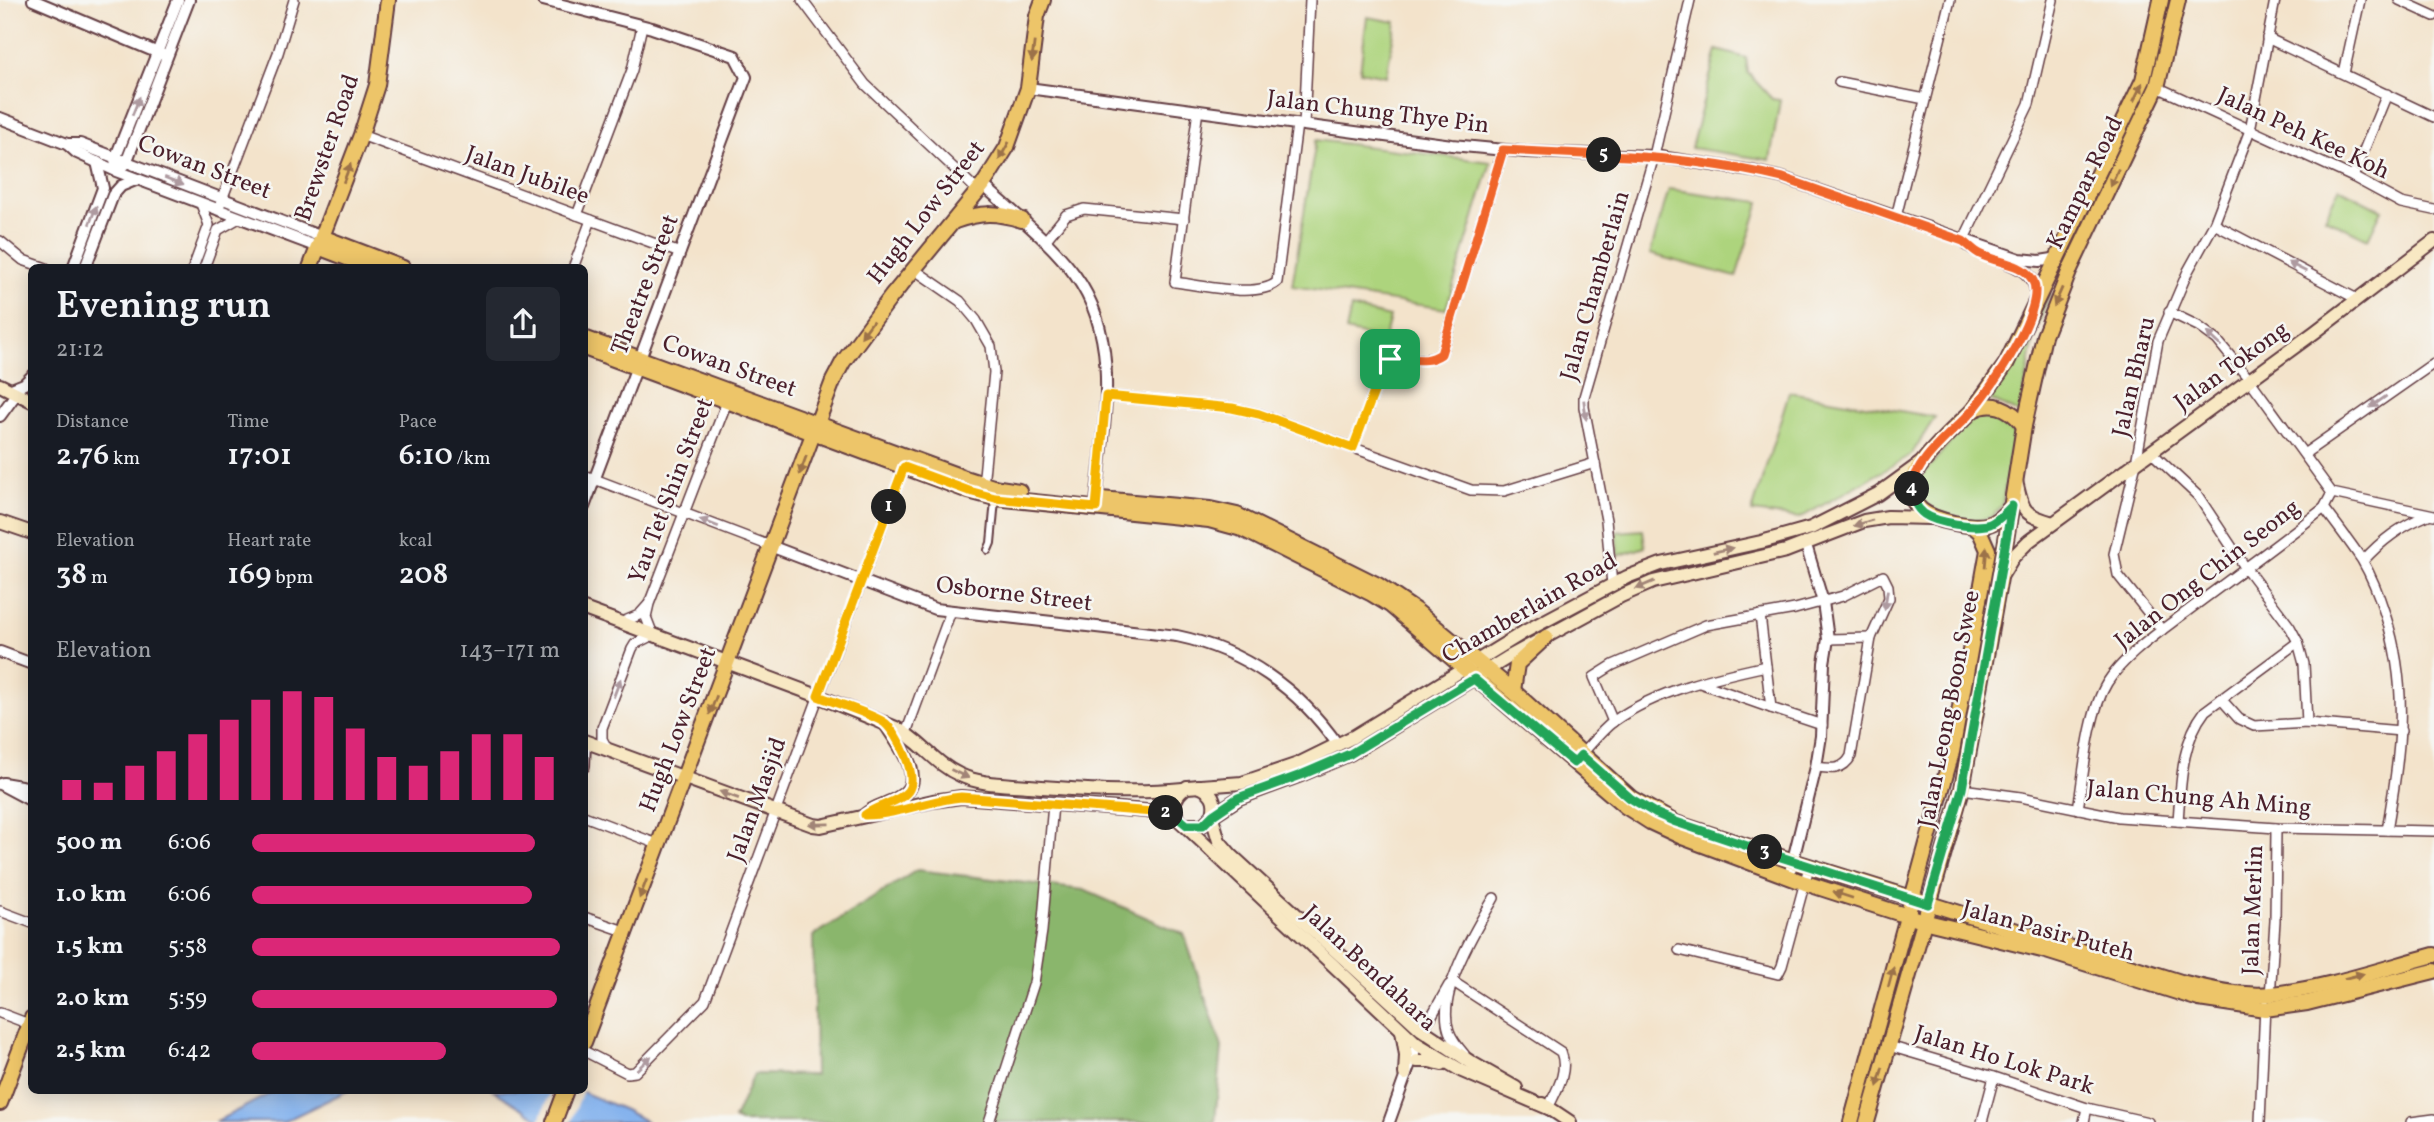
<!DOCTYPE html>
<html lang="en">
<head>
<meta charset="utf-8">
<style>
  body { margin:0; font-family:Vollkorn,serif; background:#242831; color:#f1f3f6; height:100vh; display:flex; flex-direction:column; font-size:26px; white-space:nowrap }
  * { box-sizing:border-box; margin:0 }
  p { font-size:23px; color:#9ea1a6 }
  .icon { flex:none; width:38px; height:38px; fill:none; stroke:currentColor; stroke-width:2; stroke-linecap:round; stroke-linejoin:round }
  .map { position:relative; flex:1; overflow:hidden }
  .drawer { position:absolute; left:28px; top:264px; width:560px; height:830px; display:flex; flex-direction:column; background:#171b24; border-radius:10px; box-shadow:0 4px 18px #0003 }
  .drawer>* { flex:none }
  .pin { position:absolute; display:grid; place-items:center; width:60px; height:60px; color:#fff; margin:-30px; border-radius:14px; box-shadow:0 4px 10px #0006 }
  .km { position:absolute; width:35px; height:35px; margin:-18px; border-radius:50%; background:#222; color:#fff; font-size:19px; line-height:35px; text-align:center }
  .round { display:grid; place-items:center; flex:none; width:74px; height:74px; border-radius:10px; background:#242831 }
  .summary { display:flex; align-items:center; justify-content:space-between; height:119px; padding:0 28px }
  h1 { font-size:38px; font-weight:600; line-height:52px }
  .stats { display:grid; grid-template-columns:repeat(3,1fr); gap:10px; height:119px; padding:7px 28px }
  .stats div { display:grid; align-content:center }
  .stats b { font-size:30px; font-weight:600 }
  .stats small { font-size:19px; font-weight:400 }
  .stats p { font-size:19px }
  .chart { height:196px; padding:14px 28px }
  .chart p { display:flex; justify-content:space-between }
  .chart svg { width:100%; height:126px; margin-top:7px; stroke:#db2777; stroke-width:6 }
  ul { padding:0 28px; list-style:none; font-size:23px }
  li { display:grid; grid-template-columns:112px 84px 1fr; align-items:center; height:52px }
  li i { height:18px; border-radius:9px; background:#db2777 }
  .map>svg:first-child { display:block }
</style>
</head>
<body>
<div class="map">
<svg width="2434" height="1122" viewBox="0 0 2434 1122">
  <rect width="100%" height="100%" fill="#f6f6f2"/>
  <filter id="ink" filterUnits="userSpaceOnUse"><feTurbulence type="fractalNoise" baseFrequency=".0143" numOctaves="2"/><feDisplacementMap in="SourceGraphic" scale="14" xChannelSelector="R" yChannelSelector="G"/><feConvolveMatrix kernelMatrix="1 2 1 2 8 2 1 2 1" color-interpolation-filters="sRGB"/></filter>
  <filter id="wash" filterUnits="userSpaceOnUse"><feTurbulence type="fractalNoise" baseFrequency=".00686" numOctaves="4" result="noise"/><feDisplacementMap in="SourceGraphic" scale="28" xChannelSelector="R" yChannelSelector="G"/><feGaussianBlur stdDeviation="1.57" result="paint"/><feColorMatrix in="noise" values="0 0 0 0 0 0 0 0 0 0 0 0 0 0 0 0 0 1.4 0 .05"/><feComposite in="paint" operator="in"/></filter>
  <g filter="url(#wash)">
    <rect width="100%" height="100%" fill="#f3e3cb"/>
    <g fill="#add47d" stroke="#7c7a54" stroke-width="2">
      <path d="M1367 17 1396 22 1386 76 1360 71Z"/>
      <path d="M1717 50 1746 58 1748 73 1772 99 1780 100 1770 160 1691 148Z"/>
      <path d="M1316 140 1491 162 1446 309 1292 286Z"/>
      <path d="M2339 188 2382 210 2368 239 2325 218Z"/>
      <path d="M1669 189 1760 202 1736 277 1650 254Z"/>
      <path d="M2049 292 2050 293 2034 338 2020 414 1989 399 2026 339Z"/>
      <path d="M1351 308 1390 317 1384 340 1346 331Z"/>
      <path d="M1789 392 1935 417 1911 455 1800 518 1752 512Z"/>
      <path d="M1990 412C2003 416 2010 419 2014 433L2002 505 1993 516 1978 521 1933 513 1925 506 1921 496 1919 484 1923 474 1961 430 1980 413Z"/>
      <path d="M1643 530 1645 547 1618 556 1616 532Z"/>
    </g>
    <path fill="#8ab66c" stroke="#6a6a4c" stroke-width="2" d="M917 870 1084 890 1184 934 1222 1047 1215 1122H740L734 1119 754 1074 815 1075 813 936Z"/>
    <g fill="#82b1ed" stroke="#66688c" stroke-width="2">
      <path d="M277 1090H349L283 1122H215Z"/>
      <path d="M493 1090H578L625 1110 647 1122H543Z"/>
    </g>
    <path fill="#f3e3cb" d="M551 1090H583L571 1122H539Z"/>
  </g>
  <g filter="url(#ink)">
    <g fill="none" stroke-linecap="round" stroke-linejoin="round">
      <defs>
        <path id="pedestrian" d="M988 550 991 543 995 500"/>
        <g id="minor">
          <path d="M802 0 865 84 978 191"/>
          <path d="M2399 0 2434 16"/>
          <path d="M2267 38 2434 117"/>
          <path d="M2344 73 2360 0"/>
          <path d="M1839 82 1925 99"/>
          <path d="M2157 87 2353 177 2401 203 2434 210"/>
          <path d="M1198 110 1175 282C1199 285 1258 299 1277 282L1297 124"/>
          <path d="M1304 125 1310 0"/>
          <path d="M361 135 680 253"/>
          <path d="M2353 177 2387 94"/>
          <path d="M218 210 278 53 294 0"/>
          <path d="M577 215 632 70 642 26"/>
          <path d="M1896 217 1950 0"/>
          <path d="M2214 224 2357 299"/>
          <path d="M0 241 23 260 46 268"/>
          <path d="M1045 241 1066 215 1084 209 1184 219"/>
          <path d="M1963 241 2029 104 2053 0"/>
          <path d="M193 268 209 225 201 204"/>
          <path d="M204 268 218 230 239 218"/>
          <path d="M573 268 591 220"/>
          <path d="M915 270 960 301 976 320 991 346 994 372 983 486"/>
          <path d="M2169 312 2198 326 2217 340 2249 379 2332 493"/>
          <path d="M1106 396 1232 408 1259 414 1471 490 1504 491 1595 463"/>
          <path d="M1353 448 1384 365C1400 349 1422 367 1441 354L1503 150"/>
          <path d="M2151 452 2198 496 2245 567 2290 627 2298 642 2304 664 2307 723"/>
          <path d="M2304 454 2434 363"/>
          <path d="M584 475 773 547"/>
          <path d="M2332 493 2434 515"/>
          <path d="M2324 508C2337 525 2350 542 2362 560 2372 577 2379 595 2385 614 2410 690 2400 753 2387 830"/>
          <path d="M2363 561C2382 540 2401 526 2428 515"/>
          <path d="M1612 585 1606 520 1584 407V397L1654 156 1690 0"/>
          <path d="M1760 615 1766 666"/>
          <path d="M620 623 639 615 648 605"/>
          <path d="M2162 630 2118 575 2114 554 2136 463 2158 341 2188 271 2214 224 2250 130 2275 0"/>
          <path d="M1828 639 1871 638"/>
          <path d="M1700 683 1771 708"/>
          <path d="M2221 699 2239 719 2254 726 2307 723 2401 731"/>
          <path d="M1613 722 1594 677 1613 665 1706 625 1795 609 1843 596 1883 576 1888 586 1889 598 1871 638 1851 756C1843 771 1831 769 1816 767"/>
          <path d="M906 733 951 611"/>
          <path d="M608 750 602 739V728L632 649 635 644 653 635 646 617 649 604 728 399"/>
          <path d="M1580 756C1591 744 1601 731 1614 721 1658 690 1715 677 1766 666L1771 708 1822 725"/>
          <path d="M1962 789 2021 797 2119 817 2276 828 2434 831"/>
          <path d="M2078 809C2084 773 2088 714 2107 683 2124 656 2157 634 2182 615 2230 579 2278 545 2324 508L2332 493"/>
          <path d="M584 816 660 845"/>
          <path d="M2178 821C2181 783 2181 742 2205 711L2298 642"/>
          <path d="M0 911 32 923"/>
          <path d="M584 917 627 932"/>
          <path d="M1679 950 1778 974 1782 966 1809 867"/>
          <path d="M1452 981 1561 1052C1569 1072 1556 1091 1548 1108"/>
          <path d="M2270 997 2275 921 2276 828"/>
          <path d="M0 1013 29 1024"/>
          <path d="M1421 1029 1431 1017 1449 985"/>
          <path d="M1889 1046 1994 1077 2087 1108 2148 1122"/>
          <path d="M584 1051 627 1073 635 1072 705 1001 904 467"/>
          <path d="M1464 1054C1458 1047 1452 1040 1449 1031 1436 994 1475 930 1494 898"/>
          <path d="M989 1122 1034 983 1042 931 1053 804"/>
          <path d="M1982 1122 1994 1077"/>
          <path d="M2084 1122 2087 1108"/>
          <path d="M2260 1122 2265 1005"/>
          <path d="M2411 1122 2434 1119"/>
        </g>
        <g id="tertiary">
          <path d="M33 0 163 55"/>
          <path d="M543 0 652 28 735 56 746 77 584 507"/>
          <path d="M1028 88 1452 145 1526 152 1654 156 1752 171 1783 178 2020 259 2040 261 2059 258"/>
          <path d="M0 118 67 144H80L322 237"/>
          <path d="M67 144 77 153 116 171 318 247"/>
          <path d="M116 165 115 159 178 0"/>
          <path d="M121 167 126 163 189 0"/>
          <path d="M983 185C1015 214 1050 241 1075 275 1124 342 1102 429 1096 505"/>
          <path d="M1968 245C1991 263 2040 261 2036 300"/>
          <path d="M73 268 103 188 97 162"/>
          <path d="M85 268 113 195 121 186 138 179"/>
          <path d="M9 390 24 384 32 376"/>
          <path d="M0 416 16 394"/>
          <path d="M773 547 935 609 1177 636C1244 650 1299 689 1338 745"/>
          <path d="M0 652 32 664"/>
          <path d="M584 766 585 742"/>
          <path d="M3 783 32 788"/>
          <path d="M0 784 32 801"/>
          <path d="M1791 868 1816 767 1821 736 1824 663 1828 639 1823 602 1806 545"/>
          <path d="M1389 1122 1417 1044"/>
        </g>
        <g id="secondary">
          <path d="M0 385 32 401"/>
          <path d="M2016 481C2023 511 2022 514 2053 523"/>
          <path d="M0 522 32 533"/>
          <path d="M2002 575 2013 557 2029 541 2315 332 2434 241"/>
          <path d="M584 609 818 696 896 728C920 740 935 764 960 775 981 785 1006 784 1028 786 1080 790 1131 794 1183 789"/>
          <path d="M584 741 813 825 821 826 933 801 961 797 1147 811 1176 816"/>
          <path d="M865 815C876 805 888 805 900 797 929 780 897 742 885 723"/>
          <path d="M1213 815 1239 798 1301 775 1350 754 1507 658 1621 596 1653 582 1786 551 1864 521 1888 517 1931 518"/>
          <path d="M1212 817 1219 841 1231 855 1421 1029 1472 1063 1516 1088"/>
          <path d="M1187 825H1203L1213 815C1217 800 1212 791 1198 786"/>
          <path d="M1402 1031 1406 1055 1405 1074"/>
          <path d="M1417 1061H1429L1442 1064"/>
          <path d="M1543 1104 1570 1122"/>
          <path d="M1548 1108 1462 1071 1417 1044 1179 820C1171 807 1174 795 1187 787L1242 783 1298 764 1353 737 1524 632 1627 577 1661 564 1761 542 1811 528 1878 494 1922 462"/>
        </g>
        <g id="primary">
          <path d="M322 237 403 268"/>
          <path d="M318 247 373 268"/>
          <path d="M584 338 965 478 993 487 1019 491"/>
          <path d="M584 348 969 491 995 498 1209 520 1242 529 1372 594 1390 605 1625 806 1650 822 1682 837 1805 883 1923 921 2046 951 2199 999 2265 1009 2307 1003 2434 971"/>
          <path d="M1973 410 2006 364 2143 80 2161 0"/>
          <path d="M1101 499 1210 509 1237 515 1378 585 1416 611 1513 691 1631 798 1676 823 1793 861 2181 982C2209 989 2242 997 2271 994 2324 989 2382 969 2434 955"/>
          <path d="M2012 506C2004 514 1998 522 1986 525 1975 527 1965 525 1954 523 1930 518 1905 509 1913 479 1918 461 1959 424 1973 410 1993 400 2011 408 2024 426"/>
          <path d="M1513 691 1517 664 1546 637"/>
          <path d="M1851 1122 1952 752 1988 550 1980 532 1973 526"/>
          <path d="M1867 1122 1962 789 2000 578 2024 426 2044 336 2071 267 2157 87 2178 0"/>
        </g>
        <g id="trunk">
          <path d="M955 221C982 212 995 212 1022 220"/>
          <path d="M310 268 361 135 377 85 388 0"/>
          <path d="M584 1042 833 381 843 362 891 297 983 185 1007 147 1028 88 1037 16 1043 0"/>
          <path d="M0 1103 32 1018"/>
          <path d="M554 1122 566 1090"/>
        </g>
      </defs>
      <use href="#pedestrian" stroke="#633c43" stroke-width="10"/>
      <use href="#minor" stroke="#633c43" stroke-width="12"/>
      <use href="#tertiary" stroke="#633c43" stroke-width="14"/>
      <use href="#secondary" stroke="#633c43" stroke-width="16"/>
      <use href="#primary" stroke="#633c43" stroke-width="18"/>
      <use href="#trunk" stroke="#633c43" stroke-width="18"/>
      <use href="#pedestrian" stroke="#fff" stroke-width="6"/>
      <use href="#minor" stroke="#fff" stroke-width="9"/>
      <use href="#tertiary" stroke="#fff" stroke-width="10"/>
      <use href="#secondary" stroke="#f8e8c3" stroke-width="12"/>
      <use href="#primary" stroke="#edc569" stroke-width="14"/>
      <use href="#trunk" stroke="#edc569" stroke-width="14"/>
    </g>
    <defs><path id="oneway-solid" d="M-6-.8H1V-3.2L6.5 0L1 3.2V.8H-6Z" transform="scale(1.75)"/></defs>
    <g fill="#9c724a">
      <use href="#oneway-solid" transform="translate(1033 52) rotate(97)"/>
      <use href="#oneway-solid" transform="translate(2138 92) rotate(-64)"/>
      <use href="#oneway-solid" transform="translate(1004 151) rotate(119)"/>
      <use href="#oneway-solid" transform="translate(347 173) rotate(-69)"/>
      <use href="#oneway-solid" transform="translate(2114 178) rotate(115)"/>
      <use href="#oneway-solid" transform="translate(2058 297) rotate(114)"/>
      <use href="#oneway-solid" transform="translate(867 329) rotate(126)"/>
      <use href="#oneway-solid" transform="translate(803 465) rotate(110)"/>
      <use href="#oneway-solid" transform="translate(1986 557) rotate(-85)"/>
      <use href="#oneway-solid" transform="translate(713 705) rotate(111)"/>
      <use href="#oneway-solid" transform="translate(643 889) rotate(111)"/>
      <use href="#oneway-solid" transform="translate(1843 895) rotate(-162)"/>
      <use href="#oneway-solid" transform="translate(2354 976) rotate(-14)"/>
      <use href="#oneway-solid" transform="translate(1891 977) rotate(-75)"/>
      <use href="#oneway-solid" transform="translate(1880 1077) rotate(106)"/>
    </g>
    <g fill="#ae9aa0">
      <use href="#oneway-solid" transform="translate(136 106) rotate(-68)"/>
      <use href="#oneway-solid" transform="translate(174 181) rotate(21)"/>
      <use href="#oneway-solid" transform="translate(93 215) rotate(-69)"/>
      <use href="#oneway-solid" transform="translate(2297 267) rotate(-153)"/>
      <use href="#oneway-solid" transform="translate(2214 339) rotate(-137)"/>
      <use href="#oneway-solid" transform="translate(2378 402) rotate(145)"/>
      <use href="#oneway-solid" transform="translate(1585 410) rotate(83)"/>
      <use href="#oneway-solid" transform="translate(709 523) rotate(-159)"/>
      <use href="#oneway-solid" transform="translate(1886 600) rotate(98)"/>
      <use href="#oneway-solid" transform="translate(617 688) rotate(-69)"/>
      <use href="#oneway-solid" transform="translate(644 1063) rotate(-43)"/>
    </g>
    <g fill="#a18477">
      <use href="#oneway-solid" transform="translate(1863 523) rotate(163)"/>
      <use href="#oneway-solid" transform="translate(1723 550) rotate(-13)"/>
      <use href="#oneway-solid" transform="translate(1645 585) rotate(157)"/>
      <use href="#oneway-solid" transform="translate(960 774) rotate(25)"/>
      <use href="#oneway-solid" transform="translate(729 795) rotate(-160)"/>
      <use href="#oneway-solid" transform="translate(819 824) rotate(179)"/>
    </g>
  </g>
  <g fill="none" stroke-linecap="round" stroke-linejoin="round" filter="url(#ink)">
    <defs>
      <path id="split-1" d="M889 507 904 467 969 491 995 498 1096 508 1106 396 1232 408 1259 414 1353 448 1384 365 1390 359"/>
      <path id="split-2" d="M889 507 818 696C833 702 873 714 885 723 897 733 919 776 908 791 899 803 877 805 865 815 897 815 929 800 961 797L1166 813"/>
      <path id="split-3" d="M1166 813 1176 816 1187 825H1203L1213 815 1238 798 1301 775 1350 754 1474 679 1574 763 1581 755 1630 798 1655 813 1676 822 1765 852"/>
      <path id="split-4" d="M1765 852 1928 904 1962 789 2012 506C2005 513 1999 520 1990 524 1975 529 1937 523 1924 514 1916 508 1912 498 1912 489"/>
      <path id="split-5" d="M1604 155C1664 157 1724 164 1783 178L1963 241C1969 245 1974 251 1980 254 1997 263 2021 262 2032 279 2049 305 1991 389 1973 410 1954 432 1914 460 1912 489"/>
      <path id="split-6" d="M1390 359C1408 355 1424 366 1441 354L1503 150 1604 155"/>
    </defs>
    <use href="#split-1" stroke="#fff" stroke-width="14"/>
    <use href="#split-2" stroke="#fff" stroke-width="14"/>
    <use href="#split-3" stroke="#fff" stroke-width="14"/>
    <use href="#split-4" stroke="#fff" stroke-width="14"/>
    <use href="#split-5" stroke="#fff" stroke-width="14"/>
    <use href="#split-6" stroke="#fff" stroke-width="14"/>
    <use href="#split-1" stroke="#f5b400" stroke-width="9"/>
    <use href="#split-2" stroke="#f5b400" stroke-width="9"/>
    <use href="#split-3" stroke="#22a559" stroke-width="9"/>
    <use href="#split-4" stroke="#22a559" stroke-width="9"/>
    <use href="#split-5" stroke="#f0652b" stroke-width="9"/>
    <use href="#split-6" stroke="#f0652b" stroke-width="9"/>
  </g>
  <g text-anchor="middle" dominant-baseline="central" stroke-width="5" stroke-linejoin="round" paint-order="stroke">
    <g font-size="24" fill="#4a1f2b" stroke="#f6f6f2">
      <text transform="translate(1378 113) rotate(7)">Jalan Chung Thye Pin</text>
      <text transform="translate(2303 134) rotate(25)">Jalan Peh Kee Koh</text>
      <text transform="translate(328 148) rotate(-71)">Brewster Road</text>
      <text transform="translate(204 168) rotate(21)">Cowan Street</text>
      <text transform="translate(527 176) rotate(20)">Jalan Jubilee</text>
      <text transform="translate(2086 183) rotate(-64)">Kampar Road</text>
      <text transform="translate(927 213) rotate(-52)">Hugh Low Street</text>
      <text transform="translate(646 285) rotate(-69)">Theatre Street</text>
      <text transform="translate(1596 286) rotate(-74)">Jalan Chamberlain</text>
      <text transform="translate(729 367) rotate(20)">Cowan Street</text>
      <text transform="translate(2232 367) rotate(-36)">Jalan Tokong</text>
      <text transform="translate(2135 377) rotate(-77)">Jalan Bharu</text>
      <text transform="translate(672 491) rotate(-69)">Yau Tet Shin Street</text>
      <text transform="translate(2208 575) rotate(-38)">Jalan Ong Chin Seong</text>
      <text transform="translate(1014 595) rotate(7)">Osborne Street</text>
      <text transform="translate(1530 609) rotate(-30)">Chamberlain Road</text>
      <text transform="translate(1950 709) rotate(-79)">Jalan Leong Boon Swee</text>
      <text transform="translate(679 730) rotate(-69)">Hugh Low Street</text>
      <text transform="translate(2199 799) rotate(5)">Jalan Chung Ah Ming</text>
      <text transform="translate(758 800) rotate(-70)">Jalan Masjid</text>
      <text transform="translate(2254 910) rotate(-88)">Jalan Merlin</text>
      <text transform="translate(2048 932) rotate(15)">Jalan Pasir Puteh</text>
      <text transform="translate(1369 969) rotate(43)">Jalan Bendahara</text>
      <text transform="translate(2004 1061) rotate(17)">Jalan Ho Lok Park</text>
    </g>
  </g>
</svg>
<div class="pin" style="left:1390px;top:359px;background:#1e9e55"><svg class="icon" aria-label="arrive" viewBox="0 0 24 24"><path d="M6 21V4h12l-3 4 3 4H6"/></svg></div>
<b class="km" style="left:889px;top:507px">1</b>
<b class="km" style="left:1166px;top:813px">2</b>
<b class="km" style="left:1765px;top:852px">3</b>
<b class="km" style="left:1912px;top:489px">4</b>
<b class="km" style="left:1604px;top:155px">5</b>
<section class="drawer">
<div class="summary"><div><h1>Evening run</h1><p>21:12</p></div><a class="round"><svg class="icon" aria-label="share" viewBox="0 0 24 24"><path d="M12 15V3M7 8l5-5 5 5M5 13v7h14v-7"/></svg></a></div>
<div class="stats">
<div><p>Distance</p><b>2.76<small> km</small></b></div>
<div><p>Time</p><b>17:01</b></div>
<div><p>Pace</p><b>6:10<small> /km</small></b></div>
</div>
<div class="stats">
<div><p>Elevation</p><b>38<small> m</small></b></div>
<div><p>Heart rate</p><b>169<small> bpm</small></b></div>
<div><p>kcal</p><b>208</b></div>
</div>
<div class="chart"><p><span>Elevation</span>143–171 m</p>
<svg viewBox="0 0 160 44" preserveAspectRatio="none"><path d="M5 44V37M15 44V38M25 44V32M35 44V27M45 44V21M55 44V16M65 44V9M75 44V6M85 44V8M95 44V19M105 44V29M115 44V32M125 44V27M135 44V21M145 44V21M155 44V29"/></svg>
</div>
<ul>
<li><b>500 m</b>6:06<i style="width:92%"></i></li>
<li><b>1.0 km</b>6:06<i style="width:91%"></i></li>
<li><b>1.5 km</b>5:58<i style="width:100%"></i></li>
<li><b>2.0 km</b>5:59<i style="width:99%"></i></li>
<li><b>2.5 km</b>6:42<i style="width:63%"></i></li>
</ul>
</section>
</div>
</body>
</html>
